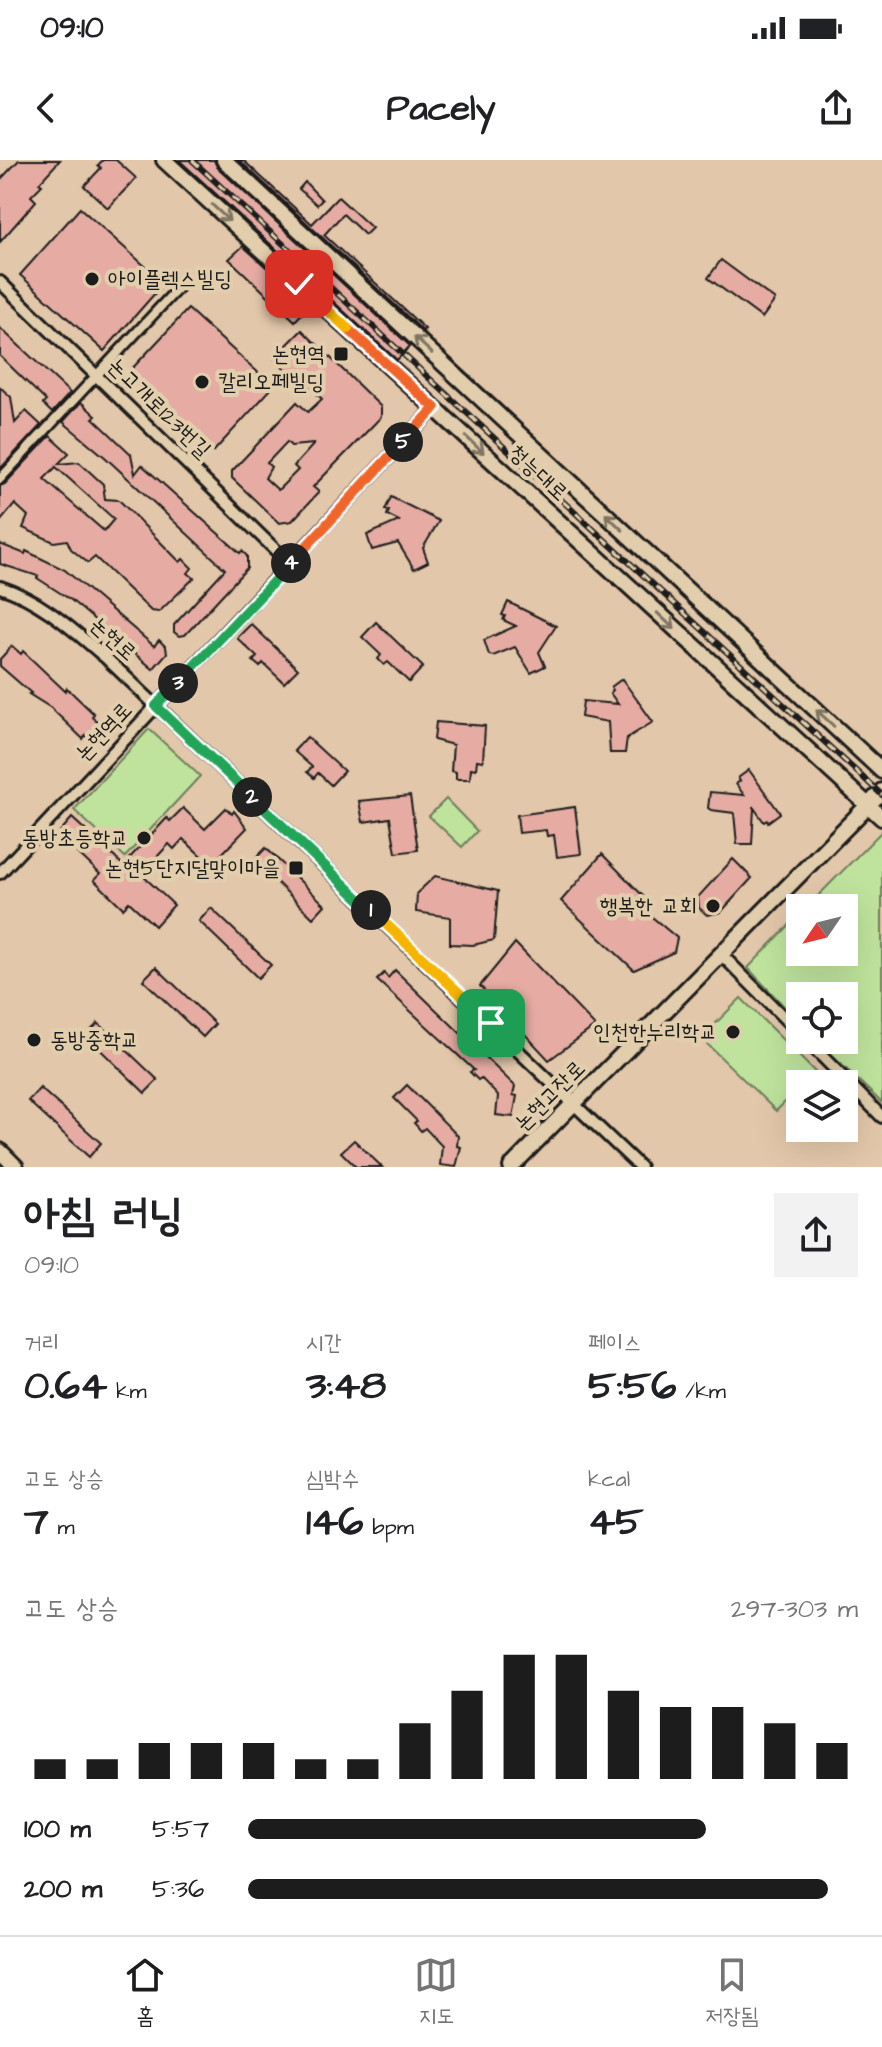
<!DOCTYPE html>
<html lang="ko">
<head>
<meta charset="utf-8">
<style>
  body { margin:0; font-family:"Architects Daughter","Poor Story",sans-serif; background:#f2f2f2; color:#202124; height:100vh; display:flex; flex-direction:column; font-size:30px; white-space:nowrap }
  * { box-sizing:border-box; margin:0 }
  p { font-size:26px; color:#757577 }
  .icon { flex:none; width:44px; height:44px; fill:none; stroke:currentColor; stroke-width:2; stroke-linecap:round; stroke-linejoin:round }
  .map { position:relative; height:1007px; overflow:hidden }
  .drawer { display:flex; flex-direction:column; background:#fff; flex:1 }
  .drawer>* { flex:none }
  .needle { width:52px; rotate:235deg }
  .tools { position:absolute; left:786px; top:734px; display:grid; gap:16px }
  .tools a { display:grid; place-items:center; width:72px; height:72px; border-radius:0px; background:#fff; box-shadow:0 8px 32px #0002; font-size:40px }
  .pin { position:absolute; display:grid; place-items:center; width:68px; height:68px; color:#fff; margin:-34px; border-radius:16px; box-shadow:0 4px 12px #0006 }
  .km { position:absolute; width:40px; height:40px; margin:-20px; border-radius:50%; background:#222; color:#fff; font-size:22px; line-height:40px; text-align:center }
  .round { display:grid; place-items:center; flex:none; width:84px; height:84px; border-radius:0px; background:#f2f2f2 }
  .overview { display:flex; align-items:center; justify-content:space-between; height:136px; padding:0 24px }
  h1 { font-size:44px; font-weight:800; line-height:60px }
  .metrics { display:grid; grid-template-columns:repeat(3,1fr); gap:12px; height:136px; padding:8px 24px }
  .metrics div { display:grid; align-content:center }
  .metrics b { font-size:40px; font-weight:800 }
  .metrics small { font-size:22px; font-weight:400 }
  .metrics p { font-size:22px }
  .chart { height:224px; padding:16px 24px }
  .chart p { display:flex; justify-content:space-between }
  .chart svg { width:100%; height:144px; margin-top:8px; stroke:#1c1c1c; stroke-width:6 }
  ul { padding:0 24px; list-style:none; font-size:26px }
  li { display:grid; grid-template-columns:128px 96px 1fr; align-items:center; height:60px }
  li i { height:20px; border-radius:10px; background:#1c1c1c }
  .status { display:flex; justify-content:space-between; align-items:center; height:56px; padding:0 40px; background:#fff; direction:ltr }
  .status svg { height:22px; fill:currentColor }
  header { display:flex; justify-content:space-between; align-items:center; height:104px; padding:0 24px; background:#fff; font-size:36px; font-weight:800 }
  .dock { display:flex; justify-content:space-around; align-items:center; height:112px; border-top:2px solid #e0e0e0; background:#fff; font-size:22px; color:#757577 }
  .dock a { display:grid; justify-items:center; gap:4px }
  .dock .active { color:#1c1c1c }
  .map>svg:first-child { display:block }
</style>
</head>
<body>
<div class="status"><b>09:10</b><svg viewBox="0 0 49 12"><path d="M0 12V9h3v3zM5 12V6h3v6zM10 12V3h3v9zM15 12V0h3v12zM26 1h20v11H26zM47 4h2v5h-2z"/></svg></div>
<header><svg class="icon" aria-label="back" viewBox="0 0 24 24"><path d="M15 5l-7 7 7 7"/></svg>Pacely<svg class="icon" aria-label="share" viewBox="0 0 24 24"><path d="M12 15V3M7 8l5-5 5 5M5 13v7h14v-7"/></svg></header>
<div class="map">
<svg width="882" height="1007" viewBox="0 0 882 1007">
  <rect width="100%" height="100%" fill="#e3c7aa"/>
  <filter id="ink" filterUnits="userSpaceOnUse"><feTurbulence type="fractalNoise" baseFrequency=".0125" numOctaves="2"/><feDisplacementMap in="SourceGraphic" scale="16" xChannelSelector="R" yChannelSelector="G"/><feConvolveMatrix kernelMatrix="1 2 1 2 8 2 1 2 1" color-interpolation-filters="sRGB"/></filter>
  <g filter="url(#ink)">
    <g fill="#bfe39d" stroke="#6e805c" stroke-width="2">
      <path d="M149 569 200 616 125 697 74 650Z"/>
      <path d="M446 639 477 671 462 687 429 656Z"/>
      <path d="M882 671V943L816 880H844V836H800V863L748 808 800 754V792H844V748H806Z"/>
      <path d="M741 838 815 912 800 924V927L776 951 701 878Z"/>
    </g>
    <g fill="#e6aca4" stroke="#1c1c1c" stroke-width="2" fill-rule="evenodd">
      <path d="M19 0H60L39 23 42 25 31 36 36 41 0 82V20Z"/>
      <path d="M103 0H116L136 18 108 48 84 26 101 8 98 5Z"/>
      <path d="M179 0H214L217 7 410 186 397 200Z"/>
      <path d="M239 0H243L312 64 338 37 372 68 365 75 343 54 324 75 425 169 423 171Z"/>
      <path d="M305 22 322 40 317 45 299 29Z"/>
      <path d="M80 48 164 123 104 191 20 115Z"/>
      <path d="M243 86 309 146 295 161 229 99Z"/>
      <path d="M721 100 775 140 762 158 708 118Z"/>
      <path d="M188 149 263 217 272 228 214 291 127 214Z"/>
      <path d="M0 168 70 233 52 253 43 244 46 241 0 196Z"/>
      <path d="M302 170 381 247V257L313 327 319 332 292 361 279 363 232 318V311L297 242 308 252 322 239 301 218 298 222 274 198ZM287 282 291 286 314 284 294 306 298 310 278 330 265 318 271 307 267 303Z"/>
      <path d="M0 227 11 237 15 263 26 251 41 265 0 309Z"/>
      <path d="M81 242 96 256 93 258 131 294 135 314 142 305 240 393 242 391 247 396V408L185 475 179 476 174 472V465L225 409 106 298 63 262Z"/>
      <path d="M50 276 69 293 58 304 79 302 103 324 105 339 119 340 180 402 183 399 192 408 188 413 194 418 159 452 151 451 95 397 88 403 71 389 67 380 54 382 23 368 28 356 15 344 0 362V326L5 324ZM56 307 114 359 104 371 44 319Z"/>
      <path d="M391 337 439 361 423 388 428 402 414 409 398 383 372 390 367 375 399 361 387 355 389 351 385 350Z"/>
      <path d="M0 384 25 394 26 391 65 410 154 486 159 480 166 487 167 493 153 509 71 440 37 418 38 416 0 404Z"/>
      <path d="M508 442 556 466 539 492 545 506 531 513 515 487 493 496 489 495 484 480 516 466 503 460 505 456 502 455Z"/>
      <path d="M376 462 423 507 409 522 388 502 384 505 378 499 381 495 362 477Z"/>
      <path d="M251 464 298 509 284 523 263 503 260 507 253 501 257 497 237 478Z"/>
      <path d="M12 486 21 494 23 491 65 531 67 528 94 554 92 557 99 564 87 577 86 575 83 579 51 548 29 534 31 533 0 506V499Z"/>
      <path d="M622 519 653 562 627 578 625 593H610L608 562 581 557 583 541 618 544 610 533 613 530 611 527Z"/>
      <path d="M436 562 485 566 483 601 477 600 476 609 471 608 470 619H456V612L451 611 453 585 434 580Z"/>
      <path d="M307 577 344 611 331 625 318 613 314 618 307 612 312 607 294 591Z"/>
      <path d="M749 610 780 653 768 662 767 660 764 662 754 648 752 684H737L734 653 711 650 708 648 710 632 744 635 736 624 740 621 738 618Z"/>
      <path d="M410 636 418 690 396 693 390 658 363 662 359 641Z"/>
      <path d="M575 647 581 694 557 697 554 675 547 676 546 670 519 673 517 655Z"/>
      <path d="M183 648 205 669 226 648 232 654 234 651 247 668 211 705 183 679 174 689 169 684 141 714 174 745 155 766 129 742 123 748 94 720 100 714 58 674 72 658 123 705 167 658 170 661Z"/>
      <path d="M266 688 325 745 313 758 254 700Z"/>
      <path d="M602 694 644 737 646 752 677 778 674 792 634 810 561 741Z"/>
      <path d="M733 699 752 718 721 752 707 755 699 748 698 737Z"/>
      <path d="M435 716 498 731 494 780 473 785 450 784V757L416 752 417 733Z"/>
      <path d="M211 748 271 805 258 818 199 761Z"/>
      <path d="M515 783 595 866 549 900 480 826Z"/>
      <path d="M156 807 215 864 203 877 143 820Z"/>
      <path d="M395 810 515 926 513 935 517 936 513 957 496 955 498 936 481 918 478 920 470 912 474 910 377 820 384 813 388 818Z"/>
      <path d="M98 863 158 920 145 933 86 876Z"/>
      <path d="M407 925 458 976 457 986 461 987 456 1007 440 1005 442 986 425 968 421 971 414 963 417 961 394 938Z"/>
      <path d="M40 928 101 983 89 997 28 941Z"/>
      <path d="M354 980 382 1007H356L341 992Z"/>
    </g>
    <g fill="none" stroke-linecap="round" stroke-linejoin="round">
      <defs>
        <path id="pedestrian" d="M0 319 179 127"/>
        <g id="minor">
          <path d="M0 122 290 404"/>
          <path d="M0 427C41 440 73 470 105 497L640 1007"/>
          <path d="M0 713 435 248"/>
          <path d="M721 794 800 874"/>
          <path d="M806 880 882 957"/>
        </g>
        <g id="secondary">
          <path d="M164 0 882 658"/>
          <path d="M224 0 882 611"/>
          <path d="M0 991 16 1007"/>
          <path d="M511 1007 882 631"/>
        </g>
      </defs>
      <use href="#pedestrian" stroke="#1c1c1c" stroke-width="14"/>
      <use href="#minor" stroke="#1c1c1c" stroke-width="16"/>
      <use href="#secondary" stroke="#1c1c1c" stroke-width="20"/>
      <use href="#pedestrian" stroke="#e2ceac" stroke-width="8"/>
      <use href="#minor" stroke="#e2ceac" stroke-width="10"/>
      <use href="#secondary" stroke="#e2ceac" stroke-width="14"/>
      <defs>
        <path id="rail" d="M192 0 882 635"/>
      </defs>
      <use href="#rail" stroke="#1c1c1c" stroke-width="6"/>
      <use href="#rail" stroke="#e2ceac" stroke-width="3" stroke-dasharray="9" stroke-linecap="butt"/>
    </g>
    <defs><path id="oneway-shaft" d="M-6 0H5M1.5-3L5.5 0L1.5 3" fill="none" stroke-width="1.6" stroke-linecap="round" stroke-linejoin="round" transform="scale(2)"/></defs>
    <g stroke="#7f7564">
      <use href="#oneway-shaft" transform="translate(221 53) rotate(43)"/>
      <use href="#oneway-shaft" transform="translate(423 185) rotate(-137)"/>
      <use href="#oneway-shaft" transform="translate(475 285) rotate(43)"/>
      <use href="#oneway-shaft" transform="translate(614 362) rotate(-137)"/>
      <use href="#oneway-shaft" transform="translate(666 461) rotate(43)"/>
      <use href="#oneway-shaft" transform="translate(825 558) rotate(-137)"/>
    </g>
  </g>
  <g fill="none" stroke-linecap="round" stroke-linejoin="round" filter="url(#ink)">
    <defs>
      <path id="split-1" d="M371 750 491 863"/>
      <path id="split-2" d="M252 637 371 750"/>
      <path id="split-3" d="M178 523 156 546 252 637"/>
      <path id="split-4" d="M178 523 291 403"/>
      <path id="split-5" d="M291 403 403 282"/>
      <path id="split-6" d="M348 169 435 248 403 282"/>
      <path id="split-7" d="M299 124 348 169"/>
    </defs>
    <use href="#split-1" stroke="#fff" stroke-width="16"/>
    <use href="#split-2" stroke="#fff" stroke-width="16"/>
    <use href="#split-3" stroke="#fff" stroke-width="16"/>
    <use href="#split-4" stroke="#fff" stroke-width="16"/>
    <use href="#split-5" stroke="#fff" stroke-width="16"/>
    <use href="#split-6" stroke="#fff" stroke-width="16"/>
    <use href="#split-7" stroke="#fff" stroke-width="16"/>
    <use href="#split-1" stroke="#f5b400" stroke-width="10"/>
    <use href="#split-2" stroke="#22a559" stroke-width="10"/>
    <use href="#split-3" stroke="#22a559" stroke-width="10"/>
    <use href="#split-4" stroke="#22a559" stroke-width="10"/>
    <use href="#split-5" stroke="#f0652b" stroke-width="10"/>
    <use href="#split-6" stroke="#f0652b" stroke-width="10"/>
    <use href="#split-7" stroke="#f5b400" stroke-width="10"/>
  </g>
  <g fill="#1c1c1c" stroke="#e2ceac" stroke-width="3">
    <circle cx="92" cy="119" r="8"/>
    <rect x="333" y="186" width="16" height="16" rx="4"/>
    <circle cx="202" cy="222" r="8"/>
    <circle cx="144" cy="678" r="8"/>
    <rect x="288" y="700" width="16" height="16" rx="4"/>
    <circle cx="713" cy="746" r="8"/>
    <circle cx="733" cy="872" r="8"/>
    <circle cx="34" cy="880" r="8"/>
  </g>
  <g text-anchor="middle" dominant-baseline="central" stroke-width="8" stroke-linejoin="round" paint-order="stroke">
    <g font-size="22" fill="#1c1c1c" stroke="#e2ceac" text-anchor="end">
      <text x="108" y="119" text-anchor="start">아이플렉스빌딩</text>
      <text x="325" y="194">논현역</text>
      <text x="218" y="222" text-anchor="start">칼리오페빌딩</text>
      <text x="128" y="678">동방초등학교</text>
      <text x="280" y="708">논현5단지달맞이마을</text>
      <text x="697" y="746">행복한 교회</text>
      <text x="717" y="872">인천한누리학교</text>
      <text x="50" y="880" text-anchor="start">동방중학교</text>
    </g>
    <g font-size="22" fill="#1c1c1c" stroke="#e2ceac">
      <text transform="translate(159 248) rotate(44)">논고개로123번길</text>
      <text transform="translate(538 313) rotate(43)">청능대로</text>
      <text transform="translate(113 479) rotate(42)">논현로</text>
      <text transform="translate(104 572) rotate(-47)">논현역로</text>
      <text transform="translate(550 936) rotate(-45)">논현고잔로</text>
    </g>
  </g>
</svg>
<div class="tools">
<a><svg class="needle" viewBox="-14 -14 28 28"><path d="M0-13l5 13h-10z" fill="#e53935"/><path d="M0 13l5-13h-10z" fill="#757577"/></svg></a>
<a><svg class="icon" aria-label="locate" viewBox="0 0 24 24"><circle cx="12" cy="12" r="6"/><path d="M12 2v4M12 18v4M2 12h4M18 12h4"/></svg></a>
<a><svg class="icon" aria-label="layers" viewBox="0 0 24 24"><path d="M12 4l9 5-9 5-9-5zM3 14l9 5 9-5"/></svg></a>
</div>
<div class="pin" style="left:491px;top:863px;background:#1e9e55"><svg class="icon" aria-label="arrive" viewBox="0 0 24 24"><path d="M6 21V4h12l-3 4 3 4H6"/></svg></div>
<div class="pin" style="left:299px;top:124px;background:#d93025"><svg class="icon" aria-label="check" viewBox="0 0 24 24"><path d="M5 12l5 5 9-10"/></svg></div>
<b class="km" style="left:371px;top:750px">1</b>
<b class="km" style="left:252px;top:637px">2</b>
<b class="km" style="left:178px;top:523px">3</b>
<b class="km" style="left:291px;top:403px">4</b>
<b class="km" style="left:403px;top:282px">5</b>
</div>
<section class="drawer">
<div class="overview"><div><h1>아침 러닝</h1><p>09:10</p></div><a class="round"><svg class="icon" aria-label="share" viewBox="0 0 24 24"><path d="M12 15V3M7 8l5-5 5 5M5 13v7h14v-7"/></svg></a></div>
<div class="metrics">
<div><p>거리</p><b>0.64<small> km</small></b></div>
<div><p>시간</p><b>3:48</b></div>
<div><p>페이스</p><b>5:56<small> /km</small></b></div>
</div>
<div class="metrics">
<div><p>고도 상승</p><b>7<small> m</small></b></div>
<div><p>심박수</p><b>146<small> bpm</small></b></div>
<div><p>kcal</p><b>45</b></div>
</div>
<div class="chart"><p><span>고도 상승</span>297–303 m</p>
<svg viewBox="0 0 160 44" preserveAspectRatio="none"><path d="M5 44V38M15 44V38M25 44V33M35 44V33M45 44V33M55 44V38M65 44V38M75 44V27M85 44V17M95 44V6M105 44V6M115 44V17M125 44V22M135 44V22M145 44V27M155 44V33"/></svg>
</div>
<ul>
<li><b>100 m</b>5:57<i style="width:75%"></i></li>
<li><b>200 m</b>5:36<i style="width:95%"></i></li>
</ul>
</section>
<nav class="dock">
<a class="active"><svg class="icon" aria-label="home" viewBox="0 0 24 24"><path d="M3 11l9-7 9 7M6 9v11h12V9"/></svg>홈</a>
<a><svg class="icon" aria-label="map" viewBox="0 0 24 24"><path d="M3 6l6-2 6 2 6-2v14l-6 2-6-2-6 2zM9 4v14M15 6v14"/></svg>지도</a>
<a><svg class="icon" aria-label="saved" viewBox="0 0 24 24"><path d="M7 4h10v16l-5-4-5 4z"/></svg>저장됨</a>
</nav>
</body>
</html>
